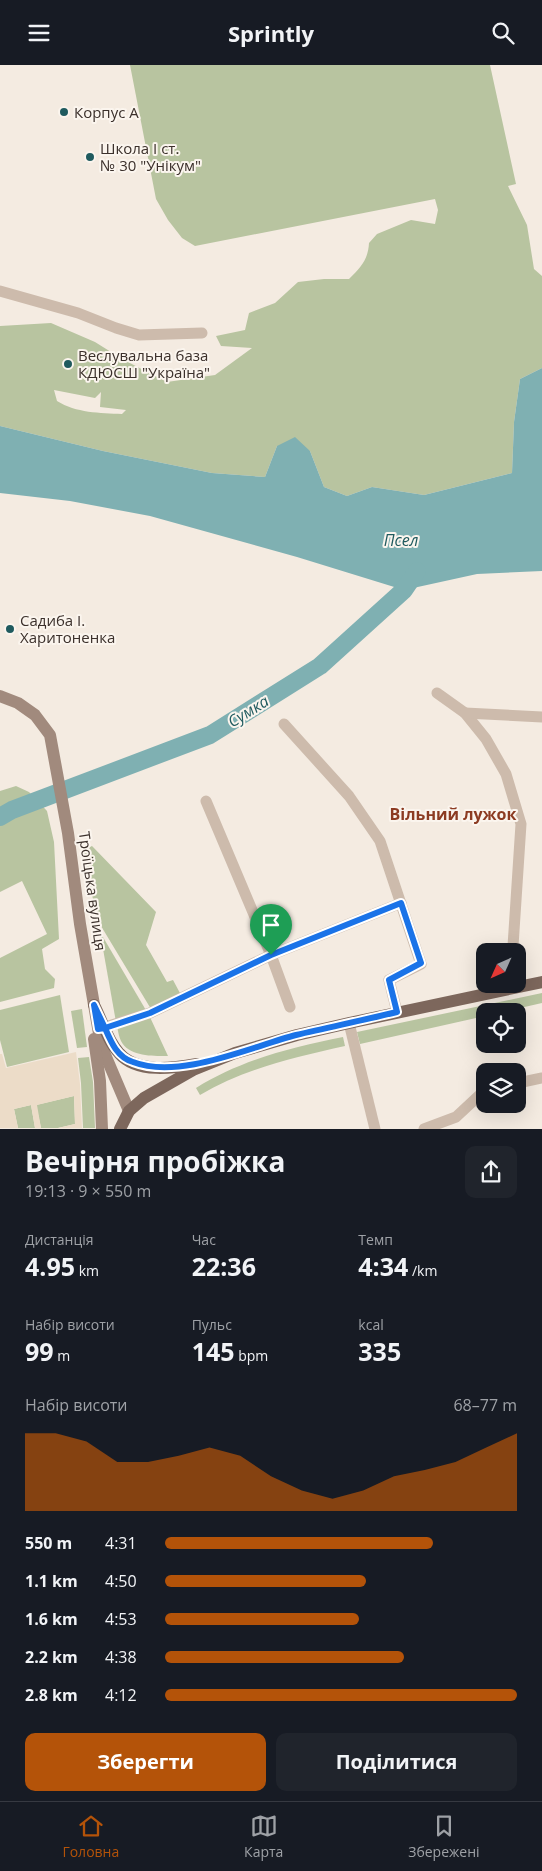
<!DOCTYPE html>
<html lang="uk">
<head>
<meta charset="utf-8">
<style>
  body { margin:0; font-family:"Open Sans",sans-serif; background:#20242c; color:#f1f3f6; height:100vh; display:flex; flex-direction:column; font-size:19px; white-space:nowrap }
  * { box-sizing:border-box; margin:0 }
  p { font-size:16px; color:#9ea1a6 }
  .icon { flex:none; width:28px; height:28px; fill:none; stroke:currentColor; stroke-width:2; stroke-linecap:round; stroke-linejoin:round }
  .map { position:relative; height:1064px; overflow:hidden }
  .drawer { display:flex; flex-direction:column; background:#171b24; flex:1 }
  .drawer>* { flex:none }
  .needle { width:32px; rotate:225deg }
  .tools { position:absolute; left:476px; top:878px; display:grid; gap:10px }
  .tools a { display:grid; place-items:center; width:50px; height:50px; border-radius:10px; background:#171b24; box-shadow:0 5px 20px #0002; font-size:25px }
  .pin { position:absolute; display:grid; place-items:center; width:42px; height:42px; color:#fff; margin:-51px -21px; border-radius:50% 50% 50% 0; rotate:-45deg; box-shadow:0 0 5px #0007 }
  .pin .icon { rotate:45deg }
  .round { display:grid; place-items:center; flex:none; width:52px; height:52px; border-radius:10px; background:#20242c }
  .head { display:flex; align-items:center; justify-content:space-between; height:85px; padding:0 25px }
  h1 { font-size:28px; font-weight:700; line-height:38px }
  .figures { display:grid; grid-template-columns:repeat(3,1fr); gap:8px; height:85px; padding:5px 25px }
  .figures div { display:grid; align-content:center }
  .figures b { font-size:25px; font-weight:700 }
  .figures small { font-size:14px; font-weight:400 }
  .figures p { font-size:14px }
  .chart { height:140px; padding:10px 25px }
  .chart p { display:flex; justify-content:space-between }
  .chart svg { width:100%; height:90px; margin-top:5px; fill:#b45309; opacity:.7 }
  .button { display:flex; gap:10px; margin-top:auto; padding:10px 25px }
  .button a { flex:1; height:58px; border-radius:10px; background:#b45309; color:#fff; font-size:20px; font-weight:700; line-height:58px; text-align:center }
  .button a+a { background:#20242c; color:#f1f3f6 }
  ul { padding:0 25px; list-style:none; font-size:16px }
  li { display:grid; grid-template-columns:80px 60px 1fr; align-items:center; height:38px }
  li i { height:12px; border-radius:6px; background:#b45309 }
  header { display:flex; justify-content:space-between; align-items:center; height:65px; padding:0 25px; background:#171b24; font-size:22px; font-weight:700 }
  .dock { display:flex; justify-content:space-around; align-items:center; height:70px; border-top:1px solid #363941; background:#171b24; font-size:14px; color:#9ea1a6 }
  .dock a { display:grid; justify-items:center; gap:2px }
  .dock .active { color:#b45309 }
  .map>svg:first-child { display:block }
</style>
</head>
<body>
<header><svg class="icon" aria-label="menu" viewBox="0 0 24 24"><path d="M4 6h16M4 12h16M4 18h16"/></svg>Sprintly<svg class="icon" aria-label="search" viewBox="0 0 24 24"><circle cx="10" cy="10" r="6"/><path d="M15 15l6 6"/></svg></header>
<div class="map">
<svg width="542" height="1064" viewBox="0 0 542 1064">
  <rect width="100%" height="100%" fill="#f4ebe1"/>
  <g fill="#b8c4a0" fill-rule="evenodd">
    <path d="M130 0H490L516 119 508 121 527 160 534 204 542 211V303L520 314 514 357 512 408 424 430 372 422 347 431 324 422 310 386 277 381 265 412 212 408 103 386 0 361V261L51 258 95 277 111 287 124 291V295L167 317 215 310 252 283 221 281 216 271 245 265 249 248 275 238 298 217 324 214H349C361 202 368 195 369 178L377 169 411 155 435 159 438 145 435 134 195 181 182 173 168 155 156 134ZM54 325 95 333 101 327 100 342 126 345 122 349C100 348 76 348 57 336Z"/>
    <path d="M16 721 29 727 47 746 54 777 59 874 42 884 45 904 55 914 54 923 0 937V893L47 869 22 816 0 827V726Z"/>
    <path d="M92 781 156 847 146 880 167 917 173 915 181 930 151 944 98 856 82 786Z"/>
    <path d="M100 867 147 947 116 957Z"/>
    <path d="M542 928V938L507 946H485V951L360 979 357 967Z"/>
    <path d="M60 930 69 987 7 1002 0 975V945Z"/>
    <path d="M82 944 87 982 77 983 71 946Z"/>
    <path d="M149 950 168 991C154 991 129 992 121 976 119 972 118 966 117 961Z"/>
    <path d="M343 972 345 981C295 992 244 1004 200 1030L196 1023C241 995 292 982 343 972Z"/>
    <path d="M89 992 93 1017 95 1063H83L81 1018 78 993Z"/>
    <path d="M74 1031 75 1059 58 1063H41L36 1040Z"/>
    <path d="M31 1040 35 1063H18L14 1044Z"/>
  </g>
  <path fill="#ecdcc8" d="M76 987 80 1019 82 1063H58L75 1059 74 1031 37 1040 41 1063H35L31 1040 14 1044 18 1063H0V989H2L6 1003Z"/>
  <path fill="#7fb0b2" d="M542 303V506L477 509 404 525 297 492 150 451 70 436 0 428V361L103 386 212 408 265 412 277 381 295 372 310 386 324 422 347 431 372 422 424 430 512 408 514 357 520 314Z"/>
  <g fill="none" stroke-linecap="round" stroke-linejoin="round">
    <path stroke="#7fb0b2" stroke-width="18" d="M0 752 12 745 210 670 320 601 404 525 417 506"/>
    <g stroke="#cdbbac" stroke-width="11">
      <path d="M0 226 78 248 116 263 139 270 202 268"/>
      <path d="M437 628 465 648 486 674 506 709 521 759 513 881"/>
      <path d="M465 648 542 652"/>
      <path d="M284 659 349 731 380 776 421 899 389 915 397 947"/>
      <path d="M206 736 271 890 290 942"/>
      <path d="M349 958 375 1064"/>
      <path d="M99 964 150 948 271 890 401 838"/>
      <path d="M518 1018 542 1013"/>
      <path d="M424 1064 456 1052 485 1025"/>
    </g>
    <g stroke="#a18a7d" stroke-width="12">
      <path d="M0 631 18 638 35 650 50 670 68 768 80 859 101 980 129 1046"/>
      <path d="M94 974 100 1016 102 1064"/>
    </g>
    <g stroke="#7d675c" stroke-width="12">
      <path d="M94 940C102 955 107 975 119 988 137 1009 174 1003 197 999"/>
      <path d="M120 1064 129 1046 144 1033 193 1005 235 988 297 970 349 958 542 917"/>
    </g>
  </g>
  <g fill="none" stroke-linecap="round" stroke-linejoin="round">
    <defs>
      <path id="route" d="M271 890 150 948 105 963 94 940 98 964 105 963C111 977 117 992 133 997 179 1015 250 982 296 970 330 962 364 955 397 947L389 915 421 898 401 838 271 890"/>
    </defs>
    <use href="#route" stroke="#fff" stroke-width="10"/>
    <use href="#route" stroke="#1a73e8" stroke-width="6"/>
  </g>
  <g fill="#1f5a5e" stroke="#fbf5ee" stroke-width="2">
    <circle cx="64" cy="47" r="5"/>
    <circle cx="90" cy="92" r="5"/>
    <circle cx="68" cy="299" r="5"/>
    <circle cx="10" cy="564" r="5"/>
  </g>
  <g text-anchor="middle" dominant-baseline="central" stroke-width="4" stroke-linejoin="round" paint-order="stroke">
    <g font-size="15" fill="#3b302b" stroke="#fbf5ee" text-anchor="start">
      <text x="74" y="47">Корпус А</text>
      <text x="100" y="83">Школа І ст.<tspan x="100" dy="17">№ 30 "Унікум"</tspan></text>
      <text x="78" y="290">Веслувальна база<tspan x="78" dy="17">КДЮСШ "Україна"</tspan></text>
      <text x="20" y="555">Садиба І.<tspan x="20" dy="17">Харитоненка</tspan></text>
    </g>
    <g font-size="15" fill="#3b302b" stroke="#fbf5ee">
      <text transform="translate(93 826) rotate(82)">Троїцька вулиця</text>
    </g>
    <g font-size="16" font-style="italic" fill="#1f5a5e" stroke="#fbf5ee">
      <text x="401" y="475">Псел</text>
      <text transform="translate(248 646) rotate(-32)">Сумка</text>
    </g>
    <g font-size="16" font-weight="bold" fill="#8c3b22" stroke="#fbf5ee">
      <text x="453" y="749">Вільний лужок</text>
    </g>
  </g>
</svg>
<div class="tools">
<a><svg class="needle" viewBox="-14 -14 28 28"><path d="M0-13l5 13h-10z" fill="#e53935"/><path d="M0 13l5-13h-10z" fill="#9ea1a6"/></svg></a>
<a><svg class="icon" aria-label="locate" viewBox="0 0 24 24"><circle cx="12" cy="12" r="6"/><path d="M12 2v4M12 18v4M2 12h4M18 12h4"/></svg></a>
<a><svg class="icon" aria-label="layers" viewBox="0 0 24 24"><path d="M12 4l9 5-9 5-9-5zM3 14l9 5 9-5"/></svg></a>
</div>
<div class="pin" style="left:271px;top:890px;background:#1e9e55"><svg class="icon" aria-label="arrive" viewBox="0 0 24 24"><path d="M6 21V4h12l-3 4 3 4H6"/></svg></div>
</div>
<section class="drawer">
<div class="head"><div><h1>Вечірня пробіжка</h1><p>19:13 · 9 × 550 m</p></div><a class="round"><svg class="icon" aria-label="share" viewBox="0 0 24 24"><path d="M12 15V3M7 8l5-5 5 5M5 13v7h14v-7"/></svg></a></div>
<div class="figures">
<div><p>Дистанція</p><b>4.95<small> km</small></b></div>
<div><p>Час</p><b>22:36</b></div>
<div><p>Темп</p><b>4:34<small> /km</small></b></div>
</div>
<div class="figures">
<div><p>Набір висоти</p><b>99<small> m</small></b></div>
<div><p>Пульс</p><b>145<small> bpm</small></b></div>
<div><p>kcal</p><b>335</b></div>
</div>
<div class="chart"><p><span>Набір висоти</span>68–77 m</p>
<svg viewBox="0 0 160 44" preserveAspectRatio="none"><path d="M0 44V6L10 6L20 10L30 20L40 20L50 17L60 13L70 17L80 27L90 34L100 38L110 34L120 27L130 24L140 20L150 13L160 6V44z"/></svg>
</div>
<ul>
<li><b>550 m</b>4:31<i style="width:76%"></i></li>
<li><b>1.1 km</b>4:50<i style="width:57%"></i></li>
<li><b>1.6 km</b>4:53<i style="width:55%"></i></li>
<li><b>2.2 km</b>4:38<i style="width:68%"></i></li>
<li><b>2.8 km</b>4:12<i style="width:100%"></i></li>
</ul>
<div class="button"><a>Зберегти</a><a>Поділитися</a></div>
</section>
<nav class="dock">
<a class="active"><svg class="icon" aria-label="home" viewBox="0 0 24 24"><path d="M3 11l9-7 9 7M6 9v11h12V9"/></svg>Головна</a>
<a><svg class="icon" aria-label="map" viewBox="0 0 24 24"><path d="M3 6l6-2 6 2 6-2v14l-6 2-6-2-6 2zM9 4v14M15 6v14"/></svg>Карта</a>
<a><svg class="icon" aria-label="saved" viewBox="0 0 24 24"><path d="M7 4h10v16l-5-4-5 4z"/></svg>Збережені</a>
</nav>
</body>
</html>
